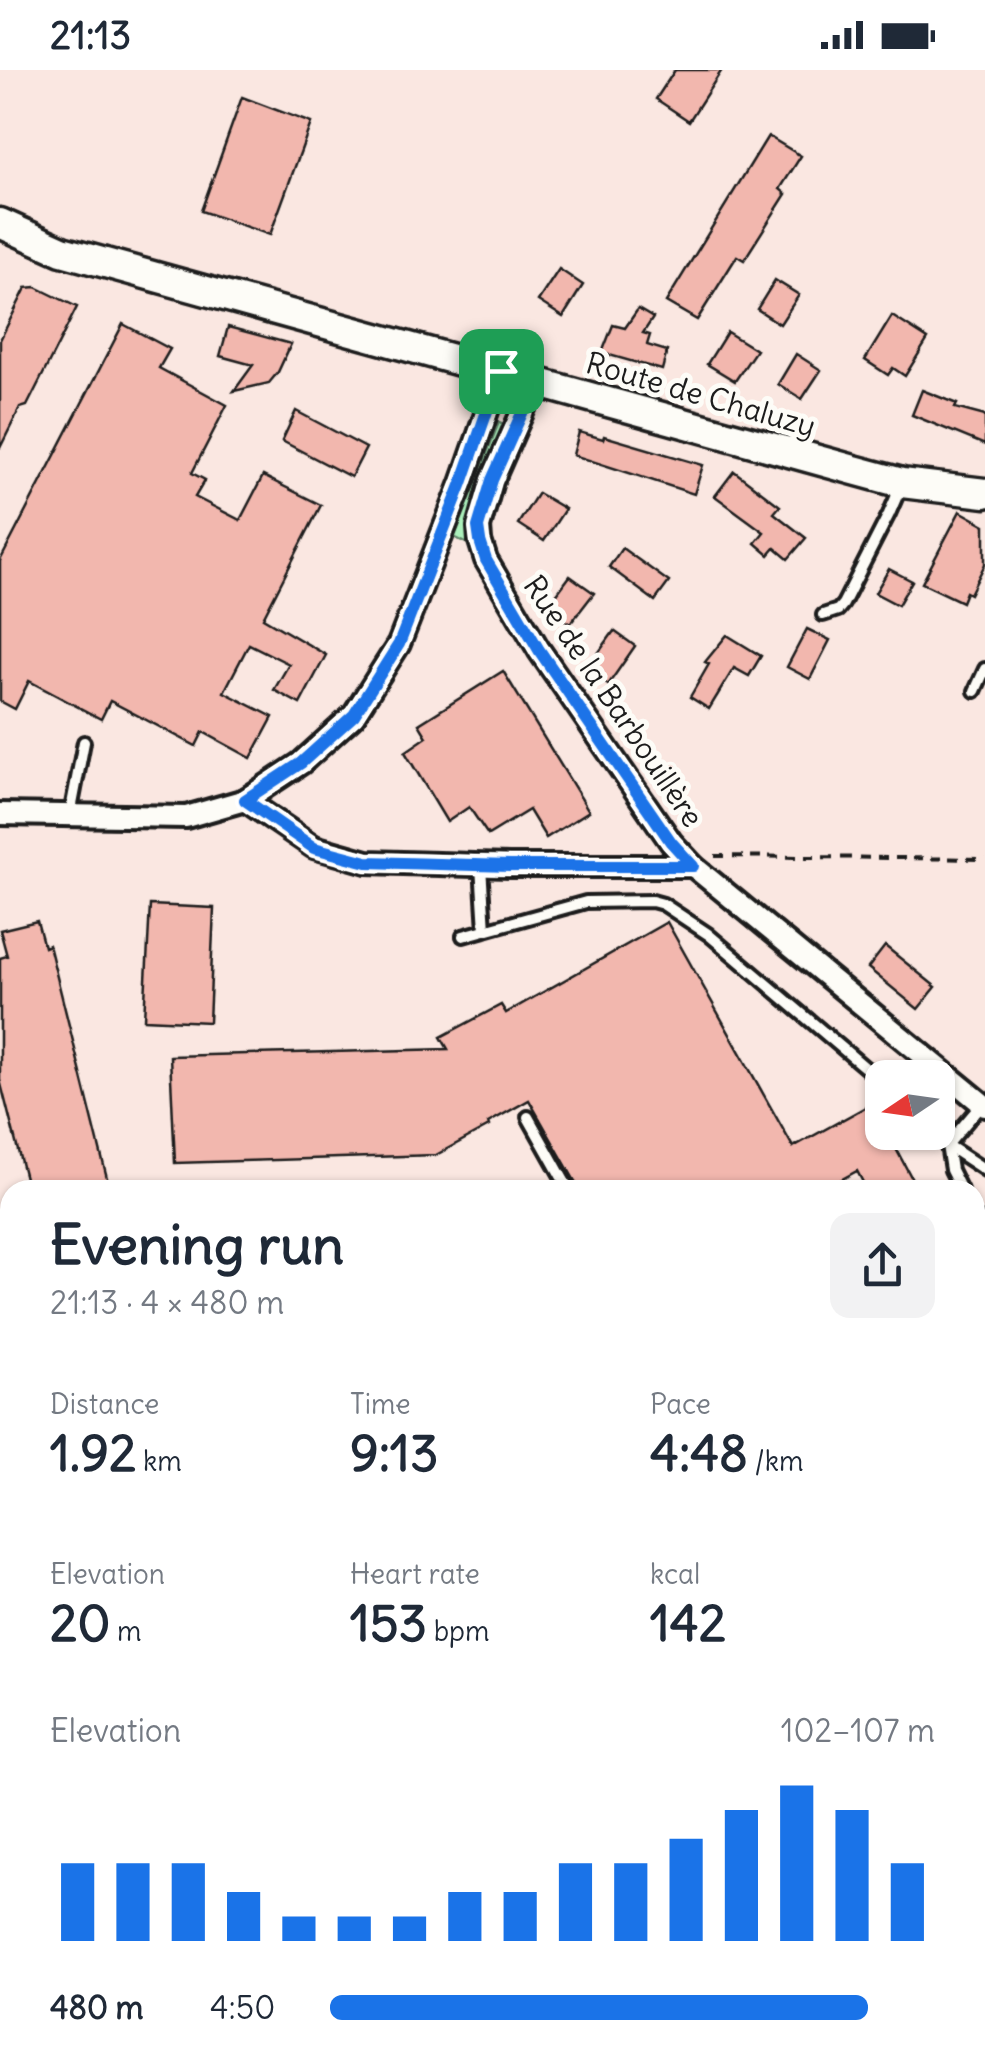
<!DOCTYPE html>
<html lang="en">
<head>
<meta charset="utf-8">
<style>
  body { margin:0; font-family:Delius,sans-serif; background:#f2f2f3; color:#1f2937; height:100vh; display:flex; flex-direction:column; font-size:38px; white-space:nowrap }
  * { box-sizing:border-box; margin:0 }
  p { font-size:32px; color:#747a83 }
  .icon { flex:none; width:55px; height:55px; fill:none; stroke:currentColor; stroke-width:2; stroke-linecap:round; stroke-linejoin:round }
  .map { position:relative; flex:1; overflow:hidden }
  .drawer { position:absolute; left:0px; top:1110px; width:985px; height:885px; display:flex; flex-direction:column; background:#fff; border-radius:30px 30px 0 0; box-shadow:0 2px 8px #0004 }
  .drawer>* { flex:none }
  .needle { width:65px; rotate:257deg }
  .tools { position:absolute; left:865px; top:990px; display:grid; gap:20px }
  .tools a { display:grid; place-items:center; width:90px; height:90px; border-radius:20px; background:#fff; box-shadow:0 2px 8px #0004; font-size:50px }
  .pin { position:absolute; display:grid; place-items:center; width:85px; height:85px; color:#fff; margin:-42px; border-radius:20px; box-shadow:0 5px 15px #0006 }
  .round { display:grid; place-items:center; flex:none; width:105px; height:105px; border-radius:20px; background:#f2f2f3 }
  .headline { display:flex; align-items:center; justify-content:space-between; height:170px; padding:0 50px }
  h1 { font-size:55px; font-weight:800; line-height:75px }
  .metrics { display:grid; grid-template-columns:repeat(3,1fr); gap:15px; height:170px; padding:10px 50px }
  .metrics div { display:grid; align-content:center }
  .metrics b { font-size:50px; font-weight:800 }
  .metrics small { font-size:28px; font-weight:400 }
  .metrics p { font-size:28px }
  .chart { height:280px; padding:20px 50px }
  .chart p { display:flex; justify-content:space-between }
  .chart svg { width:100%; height:180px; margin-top:10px; stroke:#1a73e8; stroke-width:6 }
  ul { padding:0 50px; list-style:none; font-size:32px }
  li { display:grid; grid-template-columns:160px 120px 1fr; align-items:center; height:75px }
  li i { height:25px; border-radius:12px; background:#1a73e8 }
  .status { display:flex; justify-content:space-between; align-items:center; height:70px; padding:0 50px; background:#fff; direction:ltr }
  .status svg { height:28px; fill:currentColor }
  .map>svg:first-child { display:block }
</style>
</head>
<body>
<div class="status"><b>21:13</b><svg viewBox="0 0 49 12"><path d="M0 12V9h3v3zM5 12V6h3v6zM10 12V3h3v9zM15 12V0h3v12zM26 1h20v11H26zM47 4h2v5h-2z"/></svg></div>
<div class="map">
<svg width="985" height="1995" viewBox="0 0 985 1995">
  <rect width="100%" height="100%" fill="#fae7e1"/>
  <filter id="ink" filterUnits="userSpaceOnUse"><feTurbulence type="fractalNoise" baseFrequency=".01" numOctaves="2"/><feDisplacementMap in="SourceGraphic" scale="20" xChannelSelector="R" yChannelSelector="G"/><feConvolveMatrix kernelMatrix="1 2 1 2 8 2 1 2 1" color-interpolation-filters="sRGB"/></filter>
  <g filter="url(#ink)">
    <path fill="#abf0bb" stroke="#64866c" stroke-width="2.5" d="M499 352 508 356 468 462 470 475 454 467Z"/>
    <g fill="#f2b7ae" stroke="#1c1c1c" stroke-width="2.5">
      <path d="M675 0H722L689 51 656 29Z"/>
      <path d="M242 27 311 53 270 165 201 141Z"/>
      <path d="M768 66 801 86 780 119 786 124 744 190 737 186 697 250 666 232Z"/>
      <path d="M559 199 583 215 563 247 538 231Z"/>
      <path d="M775 210 799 225 780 254 757 239Z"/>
      <path d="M36 217 77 237 27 336 20 338 0 378V270L26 218Z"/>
      <path d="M638 239 653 248 643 263 650 265 647 275 667 281 662 300 602 283 613 255 625 258Z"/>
      <path d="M892 246 928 269 905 306 893 298 888 305 865 290Z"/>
      <path d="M123 254 170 279 159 298 227 335 192 403 205 410 195 427 240 450 263 406 321 435 263 548 326 585 300 634 274 620 289 594 249 574 224 622 273 647 251 688 203 662 196 676 110 631 101 649 29 611 15 639 0 631V491Z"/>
      <path d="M228 257 291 274 278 302 269 313 234 321 253 295 220 286Z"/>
      <path d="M727 262 756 280 735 311 707 294Z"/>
      <path d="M796 284 821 300 802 329 778 314Z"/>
      <path d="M922 320 957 334 955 338 985 346V375L912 345Z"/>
      <path d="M296 341 366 378 351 407 282 371Z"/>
      <path d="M579 362 603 369 604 366 703 395 694 424 573 385Z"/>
      <path d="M734 401 780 436 774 443 806 468 788 489 775 478 769 485 755 473 764 462 715 426Z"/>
      <path d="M538 423 565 439 544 471 518 454Z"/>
      <path d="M960 441 985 455V494L970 524 966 522 962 532 922 513Z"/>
      <path d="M622 478 669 512 655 531 609 497Z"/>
      <path d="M889 499 912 511 898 535 875 523Z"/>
      <path d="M570 506 594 523 570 554 547 537Z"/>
      <path d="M807 559 830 570 810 609 787 597Z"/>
      <path d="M614 561 635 576 608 615 587 599Z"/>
      <path d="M727 565 761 586 749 606 734 598 709 639 690 627 709 594 705 592Z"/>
      <path d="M503 601 589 741 546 768 529 740 488 765 469 737 447 752 405 682 427 667 419 654Z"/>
      <path d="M150 835 214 838 209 952 144 949Z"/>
      <path d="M37 851 44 877 49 875 110 1120H28L0 1010V888L7 886 0 860Z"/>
      <path d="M667 852 793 1077 871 1034 882 1055V1062H887L918 1120H867L857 1101 822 1120H580L529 1030 488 1053 489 1056 436 1085 175 1093 170 986 448 979 441 967 501 935 506 943Z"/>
      <path d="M885 876 936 917 918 939 868 898Z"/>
    </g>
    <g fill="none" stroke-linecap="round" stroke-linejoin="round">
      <defs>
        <g id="lane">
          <path d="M823 545 838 540 843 534 889 444 902 414"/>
          <path d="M975 621 985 599"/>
          <path d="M70 745 84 672"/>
          <path d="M481 796 485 860"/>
          <path d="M463 866 586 832 652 831 663 834 708 864 882 1012"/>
          <path d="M528 1047 569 1120"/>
          <path d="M935 1062 947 1075 985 1100"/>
          <path d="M961 1120 951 1100 947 1075 982 1034"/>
          <path d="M975 1146 985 1164"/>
          <path d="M0 1238 10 1257"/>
          <path d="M975 1258 985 1257"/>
          <path d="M975 1498 985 1497"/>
        </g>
        <g id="street">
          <path d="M536 311 492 411 479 457 480 471 486 490 539 580 671 772 693 796 985 1036"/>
          <path d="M245 730 314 777 367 792 510 796H693"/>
          <path d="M0 744 186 747 245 730 301 693 354 645 399 574 462 413 501 301"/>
          <path d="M0 1342 10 1360"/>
          <path d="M0 1437 10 1433"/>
          <path d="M170 1985 172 1995"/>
          <path d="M898 1985 904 1995"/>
          <path d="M502 1995 537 1985"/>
        </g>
        <g id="secondary">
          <path d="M0 153 62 181 854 400 902 413 985 423"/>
          <path d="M975 1452 985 1451"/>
          <path d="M0 1629 10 1626"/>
        </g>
      </defs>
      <use href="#lane" stroke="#1c1c1c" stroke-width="18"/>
      <use href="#street" stroke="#1c1c1c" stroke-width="28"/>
      <use href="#secondary" stroke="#1c1c1c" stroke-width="35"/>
      <g stroke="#1c1c1c" stroke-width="4" stroke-dasharray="10 8" stroke-linecap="butt">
        <path d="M715 786 985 789"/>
        <path d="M975 1302 985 1301"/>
        <path d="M975 1419 985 1418"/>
      </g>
      <use href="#lane" stroke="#fdfcf7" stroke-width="10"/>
      <use href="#street" stroke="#fdfcf7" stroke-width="20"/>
      <use href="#secondary" stroke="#fdfcf7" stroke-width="28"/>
    </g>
  </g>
  <g fill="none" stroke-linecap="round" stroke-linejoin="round" filter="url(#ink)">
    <defs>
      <path id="route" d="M501 301 536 312 492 410 478 457 480 471 486 490 539 580 671 772 693 796H510L367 792 314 778 245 730 301 693 354 645 399 574 462 413Z"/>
    </defs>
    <use href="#route" stroke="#fff" stroke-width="20"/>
    <use href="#route" stroke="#1a73e8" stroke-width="12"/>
  </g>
  <g text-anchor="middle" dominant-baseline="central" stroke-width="10" stroke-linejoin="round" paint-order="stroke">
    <g font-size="30" fill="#1c1c1c" stroke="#fdfcf7">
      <text transform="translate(701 324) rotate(16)">Route de Chaluzy</text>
      <text transform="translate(614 631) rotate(56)">Rue de la Barbouillère</text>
    </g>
  </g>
</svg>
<div class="tools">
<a><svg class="needle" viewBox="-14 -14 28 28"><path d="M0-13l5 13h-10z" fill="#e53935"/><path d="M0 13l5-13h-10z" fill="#747a83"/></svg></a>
</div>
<div class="pin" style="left:501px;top:301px;background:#1e9e55"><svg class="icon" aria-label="arrive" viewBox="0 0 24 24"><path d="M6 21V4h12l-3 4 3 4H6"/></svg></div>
<section class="drawer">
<div class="headline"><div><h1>Evening run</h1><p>21:13 · 4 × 480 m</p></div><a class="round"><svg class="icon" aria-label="share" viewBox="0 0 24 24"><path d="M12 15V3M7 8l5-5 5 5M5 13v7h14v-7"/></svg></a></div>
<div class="metrics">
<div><p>Distance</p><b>1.92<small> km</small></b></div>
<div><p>Time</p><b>9:13</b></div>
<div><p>Pace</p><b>4:48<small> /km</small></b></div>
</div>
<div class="metrics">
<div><p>Elevation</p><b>20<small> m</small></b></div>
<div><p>Heart rate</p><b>153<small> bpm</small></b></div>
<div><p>kcal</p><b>142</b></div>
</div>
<div class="chart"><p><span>Elevation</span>102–107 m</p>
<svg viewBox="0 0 160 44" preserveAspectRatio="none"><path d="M5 44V25M15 44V25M25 44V25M35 44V32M45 44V38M55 44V38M65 44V38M75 44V32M85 44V32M95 44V25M105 44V25M115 44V19M125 44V12M135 44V6M145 44V12M155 44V25"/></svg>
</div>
<ul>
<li><b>480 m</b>4:50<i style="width:89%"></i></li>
</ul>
</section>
</div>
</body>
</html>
